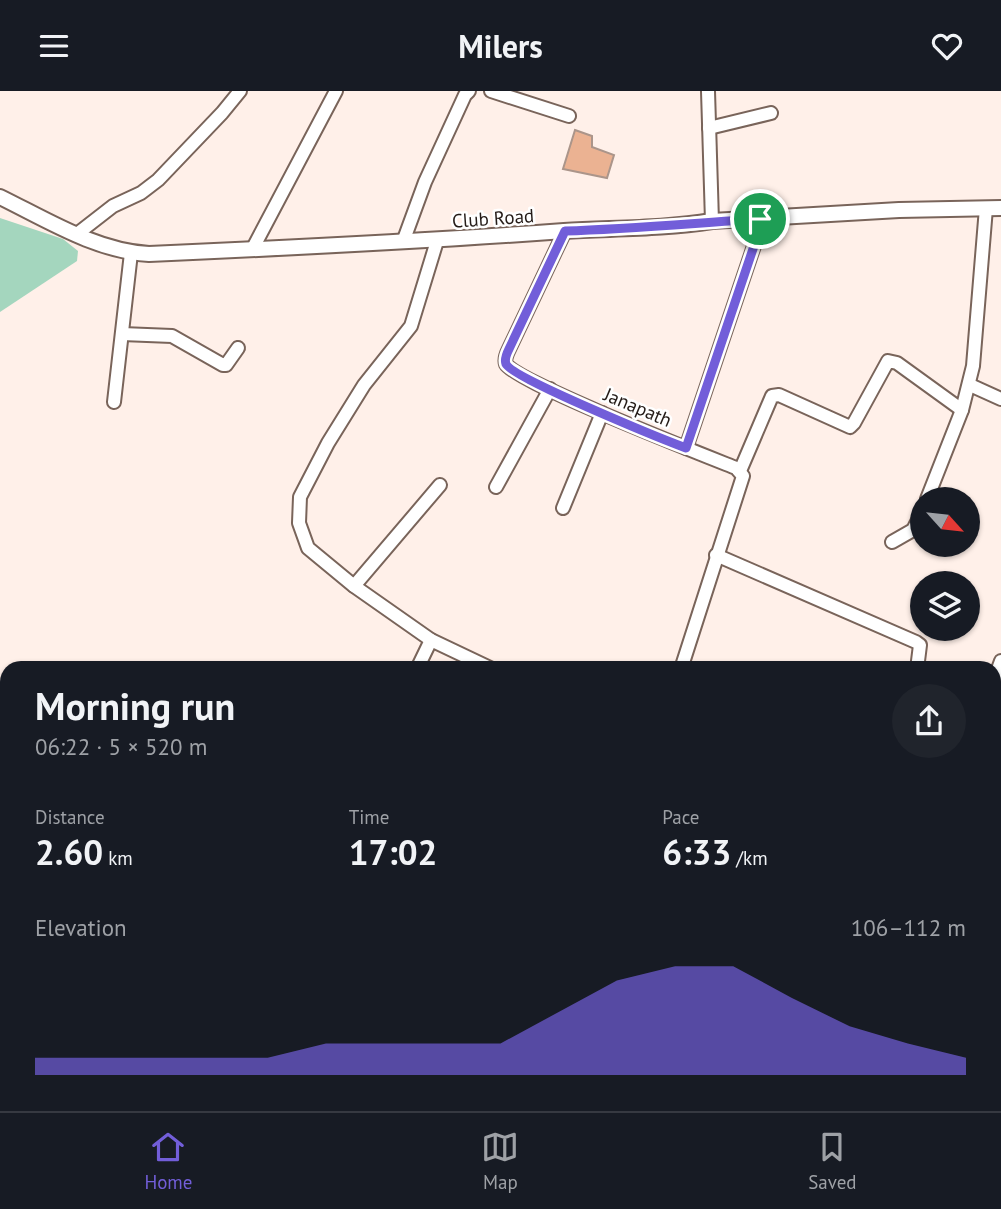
<!DOCTYPE html>
<html lang="en">
<head>
<meta charset="utf-8">
<style>
  body { margin:0; font-family:"PT Sans",sans-serif; background:#20242c; color:#f1f3f6; height:100vh; display:flex; flex-direction:column; font-size:26px; white-space:nowrap }
  * { box-sizing:border-box; margin:0 }
  p { font-size:23px; color:#9ea1a6 }
  .icon { flex:none; width:38px; height:38px; fill:none; stroke:currentColor; stroke-width:2; stroke-linecap:round; stroke-linejoin:round }
  .map { position:relative; flex:1; overflow:hidden }
  .details { position:absolute; left:0px; top:570px; width:1001px; height:450px; display:flex; flex-direction:column; background:#171b24; border-radius:21px 21px 0 0; box-shadow:0 2px 5px #0004 }
  .details>* { flex:none }
  .needle { width:46px; rotate:117deg }
  .buttons { position:absolute; left:910px; top:396px; display:grid; gap:14px }
  .buttons a { display:grid; place-items:center; width:70px; height:70px; border-radius:50%; background:#171b24; box-shadow:0 2px 5px #0004; font-size:35px }
  .pin { position:absolute; display:grid; place-items:center; width:60px; height:60px; color:#fff; margin:-30px; border:4px solid #fff; border-radius:50%; box-shadow:0 2px 7px #0007 }
  .round { display:grid; place-items:center; flex:none; width:74px; height:74px; border-radius:37px; background:#20242c }
  .overview { display:flex; align-items:center; justify-content:space-between; height:119px; padding:0 35px }
  h1 { font-size:38px; font-weight:700; line-height:52px }
  .stats { display:grid; grid-template-columns:repeat(3,1fr); gap:10px; height:119px; padding:7px 35px }
  .stats div { display:grid; align-content:center }
  .stats b { font-size:35px; font-weight:700 }
  .stats small { font-size:19px; font-weight:400 }
  .stats p { font-size:19px }
  .chart { height:196px; padding:14px 35px }
  .chart p { display:flex; justify-content:space-between }
  .chart svg { width:100%; height:126px; margin-top:7px; fill:#725ed9; opacity:.7 }
  header { display:flex; justify-content:space-between; align-items:center; height:91px; padding:0 35px; background:#171b24; font-size:32px; font-weight:700 }
  .tab-bar { display:flex; justify-content:space-around; align-items:center; height:98px; border-top:2px solid #363941; background:#171b24; font-size:19px; color:#9ea1a6 }
  .tab-bar a { display:grid; justify-items:center; gap:4px }
  .tab-bar .on { color:#725ed9 }
  .map>svg:first-child { display:block }
</style>
</head>
<body>
<header><svg class="icon" aria-label="menu" viewBox="0 0 24 24"><path d="M4 6h16M4 12h16M4 18h16"/></svg>Milers<svg class="icon" aria-label="heart" viewBox="0 0 24 24"><path d="M12 20l-8-8c-3-5 5-10 8-4 3-6 11-1 8 4z"/></svg></header>
<div class="map">
<svg width="1001" height="1020" viewBox="0 0 1001 1020">
  <rect width="100%" height="100%" fill="#fff0e9"/>
  <g fill="#a4d6be">
    <path d="M0 127 63 148 78 160 77 170 0 221Z"/>
    <path d="M0 590 7 605 3 686 0 691Z"/>
  </g>
  <path fill="#ebb292" stroke="#ab958a" stroke-width="2" d="M575 39 592 45V56L614 64 607 87 563 78Z"/>
  <g fill="none" stroke-linecap="round" stroke-linejoin="round">
    <defs>
      <g id="minor">
        <path d="M491 0 569 25"/>
        <path d="M708 0 712 130"/>
        <path d="M709 37 771 22"/>
        <path d="M565 140 509 258C507 262 504 268 506 273 514 290 706 365 736 377L743 385 681 578"/>
        <path d="M77 143 113 115 141 102 158 89 222 22 240 0"/>
        <path d="M437 150 411 235 364 294 328 352 300 406 299 432 308 457 354 495 431 549 492 578"/>
        <path d="M403 151 425 91 465 4 469 0"/>
        <path d="M252 159 336 0"/>
        <path d="M122 243 172 245 223 274H226L238 257"/>
        <path d="M970 294 1001 308"/>
        <path d="M114 311 131 162"/>
        <path d="M686 357 757 146 760 128"/>
        <path d="M740 380 772 305 779 304 850 336 854 332 888 270 897 272 962 319"/>
        <path d="M496 396 550 298"/>
        <path d="M927 408 962 319 973 275 986 117"/>
        <path d="M563 417 602 322"/>
        <path d="M892 451 913 439 922 421"/>
        <path d="M716 464 916 551 920 554 917 578"/>
        <path d="M354 495 440 394"/>
        <path d="M417 578 431 549"/>
        <path d="M994 589 1001 570"/>
        <path d="M994 750 1001 753"/>
        <path d="M994 855 1001 861"/>
        <path d="M0 990 4 976"/>
        <path d="M32 1020 33 1013"/>
        <path d="M469 1020 471 1013"/>
        <path d="M880 1020 881 1013"/>
        <path d="M968 1020 970 1013"/>
      </g>
      <path id="tertiary" d="M0 106C47 129 96 160 149 163 287 157 426 150 564 140 613 137 663 138 712 130L899 119 1001 117"/>
    </defs>
    <use href="#minor" stroke="#79645a" stroke-width="16"/>
    <use href="#tertiary" stroke="#79645a" stroke-width="18"/>
    <use href="#minor" stroke="#fff" stroke-width="12"/>
    <use href="#tertiary" stroke="#fff" stroke-width="14"/>
  </g>
  <g fill="none" stroke-linecap="round" stroke-linejoin="round">
    <defs>
      <path id="route" d="M760 128 757 146 686 357C662 348 512 287 506 273 504 268 507 262 509 258L565 140C630 138 695 132 760 128Z"/>
    </defs>
    <use href="#route" stroke="#fff" stroke-width="14"/>
    <use href="#route" stroke="#725ed9" stroke-width="9"/>
  </g>
  <g text-anchor="middle" dominant-baseline="central" stroke-width="5" stroke-linejoin="round" paint-order="stroke">
    <g font-size="19" fill="#251c18" stroke="#fff">
      <text transform="translate(493 127) rotate(-4)">Club Road</text>
      <text transform="translate(638 316) rotate(23)">Janapath</text>
    </g>
  </g>
</svg>
<div class="buttons">
<a><svg class="needle" viewBox="-14 -14 28 28"><path d="M0-13l5 13h-10z" fill="#e53935"/><path d="M0 13l5-13h-10z" fill="#9ea1a6"/></svg></a>
<a><svg class="icon" aria-label="layers" viewBox="0 0 24 24"><path d="M12 4l9 5-9 5-9-5zM3 14l9 5 9-5"/></svg></a>
</div>
<div class="pin" style="left:760px;top:128px;background:#1e9e55"><svg class="icon" aria-label="arrive" viewBox="0 0 24 24"><path d="M6 21V4h12l-3 4 3 4H6"/></svg></div>
<section class="details">
<div class="overview"><div><h1>Morning run</h1><p>06:22 · 5 × 520 m</p></div><a class="round"><svg class="icon" aria-label="share" viewBox="0 0 24 24"><path d="M12 15V3M7 8l5-5 5 5M5 13v7h14v-7"/></svg></a></div>
<div class="stats">
<div><p>Distance</p><b>2.60<small> km</small></b></div>
<div><p>Time</p><b>17:02</b></div>
<div><p>Pace</p><b>6:33<small> /km</small></b></div>
</div>
<div class="chart"><p><span>Elevation</span>106–112 m</p>
<svg viewBox="0 0 160 44" preserveAspectRatio="none"><path d="M0 44V38L10 38L20 38L30 38L40 38L50 33L60 33L70 33L80 33L90 22L100 11L110 6L120 6L130 17L140 27L150 33L160 38V44z"/></svg>
</div>
</section>
</div>
<nav class="tab-bar">
<a class="on"><svg class="icon" aria-label="home" viewBox="0 0 24 24"><path d="M3 11l9-7 9 7M6 9v11h12V9"/></svg>Home</a>
<a><svg class="icon" aria-label="map" viewBox="0 0 24 24"><path d="M3 6l6-2 6 2 6-2v14l-6 2-6-2-6 2zM9 4v14M15 6v14"/></svg>Map</a>
<a><svg class="icon" aria-label="saved" viewBox="0 0 24 24"><path d="M7 4h10v16l-5-4-5 4z"/></svg>Saved</a>
</nav>
</body>
</html>
